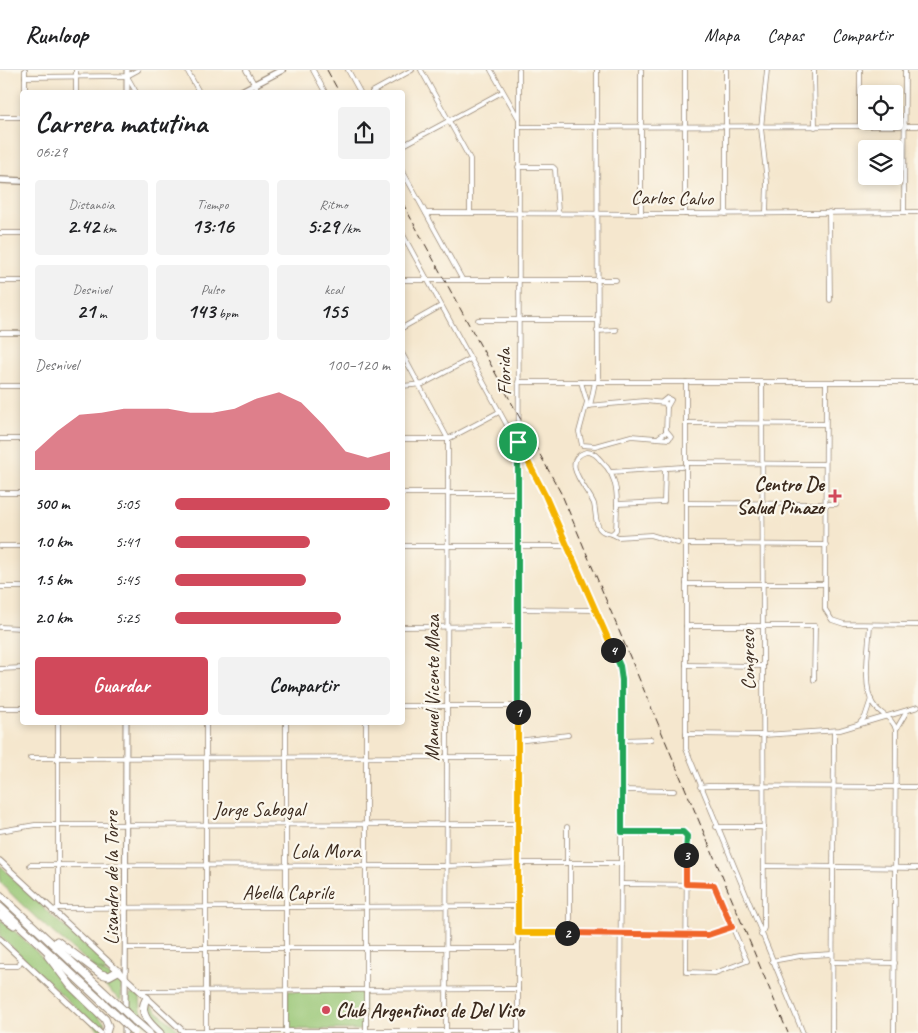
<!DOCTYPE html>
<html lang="es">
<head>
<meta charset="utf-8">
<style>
  body { margin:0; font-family:Caveat,sans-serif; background:#f2f2f2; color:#202124; height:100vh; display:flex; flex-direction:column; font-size:19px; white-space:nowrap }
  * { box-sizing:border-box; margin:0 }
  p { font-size:16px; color:#757577 }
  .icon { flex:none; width:28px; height:28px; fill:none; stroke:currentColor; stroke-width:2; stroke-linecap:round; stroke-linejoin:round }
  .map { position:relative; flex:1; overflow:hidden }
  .drawer { position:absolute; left:20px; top:20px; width:385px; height:635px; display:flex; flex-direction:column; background:#fff; border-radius:5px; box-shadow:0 2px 8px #0003 }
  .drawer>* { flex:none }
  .buttons { position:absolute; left:858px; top:15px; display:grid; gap:10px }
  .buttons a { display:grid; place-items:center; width:45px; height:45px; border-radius:5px; background:#fff; box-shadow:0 2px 8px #0003; font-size:25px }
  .pin { position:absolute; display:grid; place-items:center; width:42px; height:42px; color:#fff; margin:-21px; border:2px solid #fff; border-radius:50%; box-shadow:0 1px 5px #0007 }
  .km { position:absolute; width:25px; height:25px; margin:-12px; border-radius:50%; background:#222; color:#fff; font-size:14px; line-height:25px; text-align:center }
  .round { display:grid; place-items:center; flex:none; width:52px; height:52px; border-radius:5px; background:#f2f2f2 }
  .headline { display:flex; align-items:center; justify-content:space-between; height:85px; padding:0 15px }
  h1 { font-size:28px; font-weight:600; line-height:38px }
  .figures { display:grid; grid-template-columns:repeat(3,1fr); gap:8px; height:85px; padding:5px 15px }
  .figures div { display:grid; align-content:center; border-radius:5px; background:#f2f2f2; text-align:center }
  .figures b { font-size:21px; font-weight:600 }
  .figures small { font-size:14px; font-weight:400 }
  .figures p { font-size:14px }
  .chart { height:140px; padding:10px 15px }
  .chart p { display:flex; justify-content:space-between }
  .chart svg { width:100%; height:90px; margin-top:5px; fill:#d1495b; opacity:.7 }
  .button { display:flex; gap:10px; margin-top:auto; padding:10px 15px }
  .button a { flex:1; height:58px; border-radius:5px; background:#d1495b; color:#fff; font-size:20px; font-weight:600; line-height:58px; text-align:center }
  .button a+a { background:#f2f2f2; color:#202124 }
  ul { padding:0 15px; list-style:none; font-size:16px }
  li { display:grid; grid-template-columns:80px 60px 1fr; align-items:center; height:38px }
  li i { height:12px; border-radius:6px; background:#d1495b }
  header { display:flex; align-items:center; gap:30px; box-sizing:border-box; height:70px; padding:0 25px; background:#fff; border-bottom:1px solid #e0e0e0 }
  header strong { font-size:24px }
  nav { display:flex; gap:28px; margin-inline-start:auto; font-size:18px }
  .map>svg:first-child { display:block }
</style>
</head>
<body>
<header>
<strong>Runloop</strong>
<nav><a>Mapa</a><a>Capas</a><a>Compartir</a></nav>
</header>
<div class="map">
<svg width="918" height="963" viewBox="0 0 918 963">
  <rect width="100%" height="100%" fill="#fbf7ec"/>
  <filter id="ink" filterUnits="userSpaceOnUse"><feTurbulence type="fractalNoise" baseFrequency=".02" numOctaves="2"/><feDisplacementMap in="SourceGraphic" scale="10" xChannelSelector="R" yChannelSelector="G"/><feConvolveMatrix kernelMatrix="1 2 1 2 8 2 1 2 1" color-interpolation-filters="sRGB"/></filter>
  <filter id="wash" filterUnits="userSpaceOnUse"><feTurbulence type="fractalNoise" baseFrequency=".0096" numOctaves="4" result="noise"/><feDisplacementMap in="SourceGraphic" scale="20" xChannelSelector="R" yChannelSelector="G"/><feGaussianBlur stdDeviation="1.12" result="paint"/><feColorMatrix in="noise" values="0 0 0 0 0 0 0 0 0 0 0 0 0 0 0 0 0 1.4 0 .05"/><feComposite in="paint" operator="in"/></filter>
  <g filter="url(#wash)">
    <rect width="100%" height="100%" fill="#f5e7ce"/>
    <g fill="#98c674" stroke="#6a7849">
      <path d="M0 795 51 845 110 897 109 902 98 900C64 872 30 845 0 812Z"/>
      <path d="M0 849C39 880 70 918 105 953L104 961 99 960 0 866Z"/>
      <path d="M74 887 112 907H118L122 911 121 931Z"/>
      <path d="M288 921 364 922V960L288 959Z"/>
      <path d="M131 924 140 926 141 940 155 963 134 944 133 963H128L129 927Z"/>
      <path d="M149 934 182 963H163L150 951 145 935Z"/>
    </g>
  </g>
  <g filter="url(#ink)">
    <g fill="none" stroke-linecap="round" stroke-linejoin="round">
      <defs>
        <g id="minor">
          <path d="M76 0V22"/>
          <path d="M187 0 199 22"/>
          <path d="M246 0 259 22"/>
          <path d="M313 0 325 22"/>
          <path d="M348 0 360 22"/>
          <path d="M421 0 470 89V142"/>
          <path d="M491 0 519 49"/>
          <path d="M597 0 598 312"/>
          <path d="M641 0V143"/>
          <path d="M685 0V144"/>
          <path d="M814 0 815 57"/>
          <path d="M860 0V56"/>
          <path d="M25 7 127 6 138 0"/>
          <path d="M128 8 136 22"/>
          <path d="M25 22V0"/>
          <path d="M372 22 412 0"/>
          <path d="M0 47H22"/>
          <path d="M519 57 918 56"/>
          <path d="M402 76 502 22"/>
          <path d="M518 97H553L555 99 558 142"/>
          <path d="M402 100 462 209"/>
          <path d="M904 141 905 0"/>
          <path d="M829 142 830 230"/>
          <path d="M426 143 685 144 918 142"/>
          <path d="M766 143 767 112 761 58 767 0"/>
          <path d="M726 144V0"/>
          <path d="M0 163H22"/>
          <path d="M402 163 545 425 620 596 622 610 620 963"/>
          <path d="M402 210H616"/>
          <path d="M0 211H22"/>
          <path d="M478 250H598"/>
          <path d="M402 258 441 236"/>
          <path d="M597 261 616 260"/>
          <path d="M0 263H20"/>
          <path d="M402 283 448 369 446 963"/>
          <path d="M518 312H918"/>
          <path d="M581 312 587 332 579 362 582 375 595 376 631 366 669 369 671 366 666 360"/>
          <path d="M686 312V679L803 963"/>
          <path d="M826 313 825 539 832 550 844 554 918 555"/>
          <path d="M0 316H22"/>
          <path d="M402 316 423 314 470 289"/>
          <path d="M662 332 667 328 671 330 667 337"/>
          <path d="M587 336 645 331 665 333 667 337 666 362 659 367"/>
          <path d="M590 336 595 312"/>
          <path d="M686 353 825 354"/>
          <path d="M0 369H22"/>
          <path d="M402 369H448L499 342"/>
          <path d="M586 382C594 382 597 386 602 392 621 409 617 436 616 460L612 464C608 463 604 463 601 460 595 455 596 442 594 434 589 420 558 391 586 382Z"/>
          <path d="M686 393 825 394"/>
          <path d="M611 402 682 397"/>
          <path d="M0 423H22"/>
          <path d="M402 423H517"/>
          <path d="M686 433 836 434"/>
          <path d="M617 434 664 432 665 400"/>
          <path d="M612 464 618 467 651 465 678 473"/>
          <path d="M687 474 826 475"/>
          <path d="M0 476H22"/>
          <path d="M402 476H567"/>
          <path d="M686 514H824"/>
          <path d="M0 517H22"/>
          <path d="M517 539 595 540"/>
          <path d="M870 555C869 575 862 617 873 634 880 645 893 647 896 660L894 963"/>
          <path d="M686 556H815L814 610"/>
          <path d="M0 557 22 558"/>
          <path d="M402 557 518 556"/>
          <path d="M686 595 763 596"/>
          <path d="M0 599 22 598"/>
          <path d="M402 636H518"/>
          <path d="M0 638H22"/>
          <path d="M58 652V838"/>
          <path d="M206 652V961"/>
          <path d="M366 652V963"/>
          <path d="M859 654 865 647 871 629"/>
          <path d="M897 658 907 641"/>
          <path d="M686 664 764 665 840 660 918 637"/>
          <path d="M621 670 651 669"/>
          <path d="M517 671 568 665"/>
          <path d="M30 688 517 687"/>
          <path d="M700 717 708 716 918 717"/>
          <path d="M621 720 674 721"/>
          <path d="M567 757V793"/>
          <path d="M716 757H764"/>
          <path d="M0 761 35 755 518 754"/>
          <path d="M30 795 447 796 521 793H622"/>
          <path d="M764 796 918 798"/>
          <path d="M622 814 710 815H714L747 891 715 903 686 902 687 765 683 762H622"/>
          <path d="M52 841 58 838 518 836"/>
          <path d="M518 863 708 865 732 857"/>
          <path d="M570 863V794"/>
          <path d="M761 865 764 858 762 313"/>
          <path d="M126 878H518"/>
          <path d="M772 891 800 886 832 884"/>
          <path d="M832 892 895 893"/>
          <path d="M0 896H18L22 889"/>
          <path d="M140 921 518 919"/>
          <path d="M183 961H518"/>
          <path d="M286 963V652"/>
          <path d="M518 963 519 0"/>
          <path d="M832 963 834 661"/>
        </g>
        <g id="tertiary">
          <path d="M127 22V0"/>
          <path d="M0 791 185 963"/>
          <path d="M0 869 100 963"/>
          <path d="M125 963 126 652"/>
        </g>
        <g id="secondary">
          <path d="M240 22 282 0"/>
          <path d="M0 110 22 111"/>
        </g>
        <g id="motorway">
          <path d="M0 825 116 933"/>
          <path d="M0 837 116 945"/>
          <path d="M0 845 14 855"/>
          <path d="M57 871 101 904 109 906 118 901"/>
          <path d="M48 886 71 916 105 949 108 956 106 963"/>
          <path d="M147 928C137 942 150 954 160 963"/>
          <path d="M134 950 149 963"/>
        </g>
      </defs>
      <use href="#minor" stroke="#988876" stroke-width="5.5"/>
      <use href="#tertiary" stroke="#988876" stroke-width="7"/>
      <use href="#secondary" stroke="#988876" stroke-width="8"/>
      <use href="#motorway" stroke="#988876" stroke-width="9"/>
      <use href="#minor" stroke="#fff" stroke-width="4"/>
      <use href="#tertiary" stroke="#fff" stroke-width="5"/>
      <use href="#secondary" stroke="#fff" stroke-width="5.5"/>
      <use href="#motorway" stroke="#fff" stroke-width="7"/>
      <g stroke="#3b2a1e" stroke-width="1" stroke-dasharray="8 4" stroke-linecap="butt">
        <path d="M327 0 339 22"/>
        <path d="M402 132 562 425 788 963"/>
      </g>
      <defs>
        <g id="motorway-bridge">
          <path d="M116 933 134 950"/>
          <path d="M116 945 134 962"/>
        </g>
      </defs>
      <use href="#motorway-bridge" stroke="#988876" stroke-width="9" stroke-linecap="butt"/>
      <use href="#motorway-bridge" stroke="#fff" stroke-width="7"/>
    </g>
  </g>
  <g fill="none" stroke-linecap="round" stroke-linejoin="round" filter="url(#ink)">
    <defs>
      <path id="split-1" d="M518 642V372"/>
      <path id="split-2" d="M518 642V863H567"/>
      <path id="split-3" d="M567 863 708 865 732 857 714 815 686 814V785"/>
      <path id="split-4" d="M613 580 620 596 622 610V762H683L687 766 686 785"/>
      <path id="split-5" d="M518 372 545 425 613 580"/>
    </defs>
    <use href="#split-1" stroke="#fff" stroke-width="10"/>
    <use href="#split-2" stroke="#fff" stroke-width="10"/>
    <use href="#split-3" stroke="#fff" stroke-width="10"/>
    <use href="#split-4" stroke="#fff" stroke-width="10"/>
    <use href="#split-5" stroke="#fff" stroke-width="10"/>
    <use href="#split-1" stroke="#22a559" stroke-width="6"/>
    <use href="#split-2" stroke="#f5b400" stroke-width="6"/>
    <use href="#split-3" stroke="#f0652b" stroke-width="6"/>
    <use href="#split-4" stroke="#22a559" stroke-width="6"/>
    <use href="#split-5" stroke="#f5b400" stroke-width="6"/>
  </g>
  <g fill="#d1495b" stroke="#fbf7ec" stroke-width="2">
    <path d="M832.5 418.5h5v5h5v5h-5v5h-5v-5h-5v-5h5z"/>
    <circle cx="326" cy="940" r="5"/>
  </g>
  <g text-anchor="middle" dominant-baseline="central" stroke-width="4.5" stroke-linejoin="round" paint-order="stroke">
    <g font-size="20" fill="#3b2a1e" stroke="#fbf7ec">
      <text transform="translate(672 128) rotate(1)">Carlos Calvo</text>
      <text transform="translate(504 302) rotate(-91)">Florida</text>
      <text transform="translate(748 590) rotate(-91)">Congreso</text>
      <text transform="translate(432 618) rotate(-90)">Manuel Vicente Maza</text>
      <text x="259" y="739">Jorge Sabogal</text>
      <text x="326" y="781">Lola Mora</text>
      <text transform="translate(111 808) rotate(-90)">Lisandro de la Torre</text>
      <text x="288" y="822">Abella Caprile</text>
    </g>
    <g font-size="20" font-weight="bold" fill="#3b2a1e" stroke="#fbf7ec" text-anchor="end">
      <text x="824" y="414">Centro De<tspan x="824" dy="23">Salud Pinazo</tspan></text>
      <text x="336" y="940" text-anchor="start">Club Argentinos de Del Viso</text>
    </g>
  </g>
</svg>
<div class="buttons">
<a><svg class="icon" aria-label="locate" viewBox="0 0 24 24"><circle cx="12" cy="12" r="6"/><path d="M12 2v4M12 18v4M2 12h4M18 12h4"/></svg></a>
<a><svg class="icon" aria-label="layers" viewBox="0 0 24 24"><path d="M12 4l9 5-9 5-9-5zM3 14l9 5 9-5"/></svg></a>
</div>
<div class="pin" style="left:518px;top:372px;background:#1e9e55"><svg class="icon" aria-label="arrive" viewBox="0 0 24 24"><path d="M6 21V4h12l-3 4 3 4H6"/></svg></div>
<b class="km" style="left:518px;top:642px">1</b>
<b class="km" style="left:567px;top:863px">2</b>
<b class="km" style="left:686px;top:785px">3</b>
<b class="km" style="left:613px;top:580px">4</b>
<section class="drawer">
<div class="headline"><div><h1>Carrera matutina</h1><p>06:29</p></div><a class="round"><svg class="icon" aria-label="share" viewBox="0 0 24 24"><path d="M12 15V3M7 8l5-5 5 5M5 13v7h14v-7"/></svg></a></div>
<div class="figures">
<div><p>Distancia</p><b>2.42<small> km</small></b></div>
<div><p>Tiempo</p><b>13:16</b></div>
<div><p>Ritmo</p><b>5:29<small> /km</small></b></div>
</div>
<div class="figures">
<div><p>Desnivel</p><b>21<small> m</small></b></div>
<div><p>Pulso</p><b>143<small> bpm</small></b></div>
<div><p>kcal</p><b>155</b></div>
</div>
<div class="chart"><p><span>Desnivel</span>100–120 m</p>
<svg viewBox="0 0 160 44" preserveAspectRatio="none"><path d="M0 44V35L10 25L20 17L30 16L40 14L50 14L60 14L70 16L80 16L90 14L100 9L110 6L120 11L130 22L140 35L150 38L160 35V44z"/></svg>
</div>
<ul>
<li><b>500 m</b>5:05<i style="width:100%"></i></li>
<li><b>1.0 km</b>5:41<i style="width:63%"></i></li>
<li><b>1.5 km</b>5:45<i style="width:61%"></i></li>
<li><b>2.0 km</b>5:25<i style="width:77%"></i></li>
</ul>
<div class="button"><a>Guardar</a><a>Compartir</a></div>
</section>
</div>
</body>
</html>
